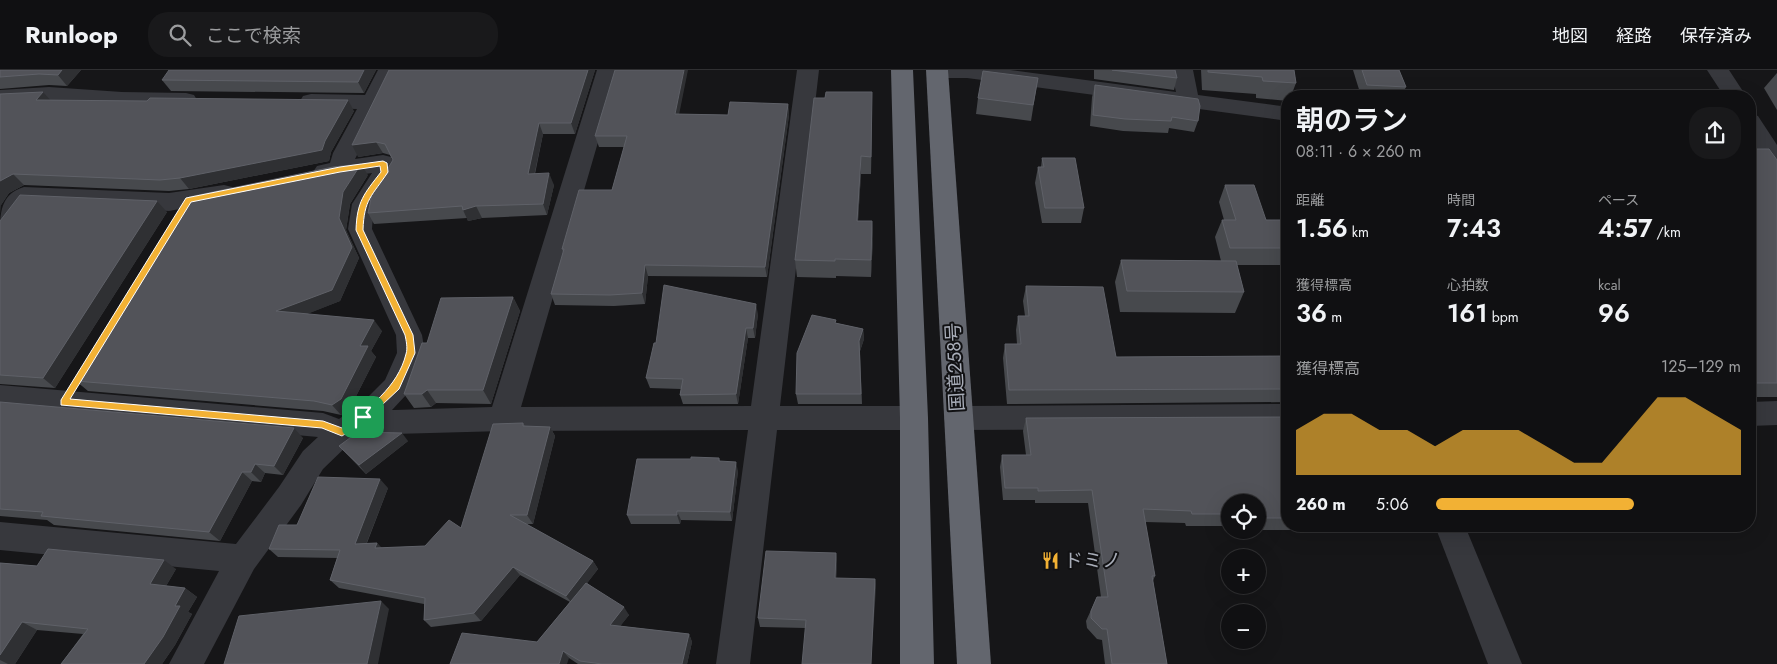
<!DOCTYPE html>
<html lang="ja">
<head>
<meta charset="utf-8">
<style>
  body { margin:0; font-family:Jost,"Noto Sans JP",sans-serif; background:#19191b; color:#f1f3f6; height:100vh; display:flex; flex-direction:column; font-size:19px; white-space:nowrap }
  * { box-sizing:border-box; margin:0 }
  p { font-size:16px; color:#9c9d9f }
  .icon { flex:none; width:28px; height:28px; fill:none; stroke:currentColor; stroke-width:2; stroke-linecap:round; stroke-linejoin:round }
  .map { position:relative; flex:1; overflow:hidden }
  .details { position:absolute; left:1281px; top:20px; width:475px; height:442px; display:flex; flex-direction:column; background:#101012; border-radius:20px; box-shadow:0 5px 20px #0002,0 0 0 1px #303032 }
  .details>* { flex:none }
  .controls { position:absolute; left:1221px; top:424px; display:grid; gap:10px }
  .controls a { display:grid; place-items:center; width:45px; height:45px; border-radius:50%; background:#101012; box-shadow:0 5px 20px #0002,0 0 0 1px #303032; font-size:25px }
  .pin { position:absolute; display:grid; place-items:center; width:42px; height:42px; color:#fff; margin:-21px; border-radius:10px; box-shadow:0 2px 8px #0006 }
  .round { display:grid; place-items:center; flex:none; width:52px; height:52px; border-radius:20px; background:#19191b }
  .headline { display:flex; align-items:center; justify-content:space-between; height:85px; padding:0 15px }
  h1 { font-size:28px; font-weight:600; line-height:38px }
  .figures { display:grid; grid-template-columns:repeat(3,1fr); gap:8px; height:85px; padding:5px 15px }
  .figures div { display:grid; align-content:center }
  .figures b { font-size:25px; font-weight:600 }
  .figures small { font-size:14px; font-weight:400 }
  .figures p { font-size:14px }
  .chart { height:140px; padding:10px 15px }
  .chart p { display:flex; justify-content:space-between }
  .chart svg { width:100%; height:90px; margin-top:5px; fill:#f2b134; opacity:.7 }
  ul { padding:0 15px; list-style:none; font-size:16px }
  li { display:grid; grid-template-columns:80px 60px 1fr; align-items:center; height:38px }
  li i { height:12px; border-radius:6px; background:#f2b134 }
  header { display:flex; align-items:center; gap:30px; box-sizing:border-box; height:70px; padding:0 25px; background:#101012; border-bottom:1px solid #303032 }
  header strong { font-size:24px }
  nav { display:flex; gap:28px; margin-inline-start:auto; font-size:18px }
  .search { width:350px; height:45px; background:#19191b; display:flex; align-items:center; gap:12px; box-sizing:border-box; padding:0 18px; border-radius:20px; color:#9c9d9f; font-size:19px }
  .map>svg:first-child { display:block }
</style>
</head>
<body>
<header>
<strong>Runloop</strong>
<div class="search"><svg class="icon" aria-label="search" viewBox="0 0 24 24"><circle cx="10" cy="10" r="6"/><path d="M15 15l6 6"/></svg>ここで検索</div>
<nav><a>地図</a><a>経路</a><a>保存済み</a></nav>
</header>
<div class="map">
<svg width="1777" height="594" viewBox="0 0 1777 594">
  <rect width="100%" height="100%" fill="#161618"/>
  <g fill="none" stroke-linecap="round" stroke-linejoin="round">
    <g fill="#37383d" fill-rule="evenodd">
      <path d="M378 0H400L355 89 383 85 391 87 397 102C383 125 374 130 372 159L422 265 425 283 406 325 392 340H394L492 337 597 0H619L521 337 751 336 797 0H819L780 336H914L924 340 928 348 924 356 914 360H777L750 594H716L748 360 503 361 394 364 368 360 352 371 323 399 301 435 254 499 204 594H169L219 501 0 480V452L236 474 279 417 303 381 318 367 0 339V315L323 343 339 349 362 333 385 310 397 283 396 265 348 159 352 134 372 103 325 110 317 108 313 102 317 96 330 93 333 83 357 39 311 38 303 36 300 31 303 26 311 24 365 25Z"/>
      <path d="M927 0H1010L1176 22 1171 0H1193L1198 25 1288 37V51L967 8H937L929 6Z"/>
      <path d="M1707 0H1729L1746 26H1724Z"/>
      <path d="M49 17 122 22 186 23 194 25 197 30 194 35 186 37 122 36 49 31 0 34V20Z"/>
      <path d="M1750 44 1758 46 1777 75V101L1769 99 1750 69Z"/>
      <path d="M224 115 232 117 236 123 232 129 169 141 30 134 9 162 0 165C0 144 0 124 24 117L169 123Z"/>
      <path d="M1777 331V355L1750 356V332Z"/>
      <path d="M1288 334V358L958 360 948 356 944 348 948 340 958 336Z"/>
      <path d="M1435 456H1465L1522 594H1488Z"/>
    </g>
    <g fill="#63666e" fill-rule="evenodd">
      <path d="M891 0H913L928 348 934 594H900V348Z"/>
      <path d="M926 0H948L991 594H957Z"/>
    </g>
  </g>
  <g fill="#47494d">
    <path d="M0 0H81L67 16 49 15 0 19Z"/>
    <path d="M376 0 364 23 171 21 162 10Z"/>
    <path d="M389 0H595L575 64H543L535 104 554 115 547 145 482 148 468 151 467 148 374 154 368 143 393 90 390 85 383 83 358 87Z"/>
    <path d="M1094 0H1175L1177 8 1174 20 1094 9Z"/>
    <path d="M1201 0H1294L1296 13 1291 26H1288V31L1256 28V24L1202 20Z"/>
    <path d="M1353 0H1399L1406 17 1401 26H1361Z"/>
    <path d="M1777 3V40L1764 18Z"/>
    <path d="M1038 8 1031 51 976 44 978 28Z"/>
    <path d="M1095 15 1198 51 1194 62 1169 58 1168 63 1123 61 1090 56 1092 27Z"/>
    <path d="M0 24 51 30 354 41 331 82 329 91 189 119 169 121 24 115 9 123 1 135Z"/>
    <path d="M788 34 789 45 767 207 648 206 645 234 614 236 555 235 551 224 563 183 562 179 612 120 624 77H599L595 66 679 44 728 45Z"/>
    <path d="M872 40 871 104H861L858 151H872L873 168 871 207 836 206V208L797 207 795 190Z"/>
    <path d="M1750 79 1777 90V327H1750Z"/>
    <path d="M1042 88 1084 138 1081 153H1042L1035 113 1038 97H1041Z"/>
    <path d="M368 105 350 134 346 160 359 188 340 231 306 244 382 261 371 281 376 287 349 340 341 345 323 341 88 321 76 311Z"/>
    <path d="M1225 115 1266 150H1288V195H1237L1244 222 1235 243 1120 242 1115 212 1121 190 1221 191 1215 167 1222 150H1224L1219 132Z"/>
    <path d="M167 142 55 318 0 314V151Z"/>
    <path d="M1026 216 1116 287 1288 286V332L1007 334 1003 288 1005 274H1017L1016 260 1018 246H1025L1023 231Z"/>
    <path d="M513 227 520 241 491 334 436 333 431 337 414 338 404 324 427 273Z"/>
    <path d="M758 244 755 268H748L738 334H683L680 325 681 319 650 318 646 308 656 273Z"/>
    <path d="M836 253 863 259 864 269 860 281 862 334H798L796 324Z"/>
    <path d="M0 332 303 368 283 405 265 403 261 412 252 411 220 471 54 455 47 450 0 446Z"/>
    <path d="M1288 347V456H1306L1303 460H1257H1258V432H1230V456H1186L1185 453 1145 452 1155 506 1153 511 1167 594H1105L1102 570 1097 569 1087 558 1086 551 1097 527H1101L1088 433H1035V430H1003L1000 397 1002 385H1026L1023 361 1026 348Z"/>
    <path d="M523 353 525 356 550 357 555 366 533 454H525L593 491 598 499 587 513 629 545 620 556 689 564 692 572 687 594H578L569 588 537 572 570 532 520 505 481 551 431 557 424 550V534L339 518 330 510 337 488 278 487 269 479 297 455 388 418 367 473H377L381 478 425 476 461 458Z"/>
    <path d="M408 371 366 404 339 376Z"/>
    <path d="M719 388 720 391 738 401 732 451 681 450 680 454H631L627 445 691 389Z"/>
    <path d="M1362 456H1433L1428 461H1364Z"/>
    <path d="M836 483 837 493 836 508 875 509 876 519 805 558 760 557 758 548Z"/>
    <path d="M0 493 37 496 176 499 166 516 185 518 197 527 188 542 192 544 175 575 162 594H61L83 564 37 560 15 594H0Z"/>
  </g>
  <g fill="#2f3033">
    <path d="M62 0H81L67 16 58 5Z"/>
    <path d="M364 0H376L364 23 358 12Z"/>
    <path d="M588 0H595L575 64 571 53Z"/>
    <path d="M684 0H688L677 55 675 44Z"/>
    <path d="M43 22 53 33 36 30Z"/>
    <path d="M872 22V40L871 104V87Z"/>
    <path d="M348 30 354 41 331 82 329 91 189 119 180 108 325 71Z"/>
    <path d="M788 34 789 45 767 207 765 197Z"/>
    <path d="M539 53 543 64 532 115 528 104Z"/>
    <path d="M376 72 383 83 358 87 352 75Z"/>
    <path d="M861 86V104L857 168V151Z"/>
    <path d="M361 94 368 105 350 134 346 160 359 188 340 231 285 253 276 241 339 148 343 122Z"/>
    <path d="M549 103 554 115 547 145 543 134Z"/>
    <path d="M13 104 24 115 9 123 1 135 0 144V111Z"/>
    <path d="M157 131 167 142 55 318 43 308Z"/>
    <path d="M476 136 482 148 468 151 463 140Z"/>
    <path d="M872 151 873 168 871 207V190Z"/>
    <path d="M645 195 648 206 645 234 642 223Z"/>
    <path d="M513 227 520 241 491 334 483 320Z"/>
    <path d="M756 234 758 244 755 268 753 258Z"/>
    <path d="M374 250 382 261 371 281 376 287 349 340 341 345 332 335 360 276Z"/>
    <path d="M746 258 748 268 738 334 736 324Z"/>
    <path d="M863 259 864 269 860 281 859 271Z"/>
    <path d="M427 320 436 333 431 337 422 324Z"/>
    <path d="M550 357 555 366 533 454 527 445Z"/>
    <path d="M294 358 303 368 283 405 274 396Z"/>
    <path d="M402 363 408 371 366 404 359 395Z"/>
    <path d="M736 392 738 401 732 451 730 442Z"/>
    <path d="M255 394 265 403 261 412 251 402Z"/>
    <path d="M242 402 252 411 220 471 209 462Z"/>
    <path d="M380 409 388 418 363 482 355 474Z"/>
    <path d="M677 441 681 450 680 454 677 445Z"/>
    <path d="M377 473 385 481 375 478Z"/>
    <path d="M836 483 837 493 836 517 835 508Z"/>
    <path d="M164 490 176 499 162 523 150 514Z"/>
    <path d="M593 491 598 499 572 533 566 526Z"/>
    <path d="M513 497 520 505 481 551 474 543Z"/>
    <path d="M875 509 876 519 871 594Z"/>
    <path d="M185 518 197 527 188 542 192 544 175 575 162 594H144Z"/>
    <path d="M381 531 389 539 378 594H367Z"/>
    <path d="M624 537 629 545 615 563 610 555Z"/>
    <path d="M22 552 37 560 15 594H8L0 590V585Z"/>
    <path d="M689 564 692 572 687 594H682Z"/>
    <path d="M563 581 569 588 567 594H559Z"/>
  </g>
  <g fill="#525359" stroke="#5f6168">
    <path d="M0 0H62L58 5 39 4 0 7Z"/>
    <path d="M169 0H364L358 12 162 10Z"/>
    <path d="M389 0H588L571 53H539L528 104 549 103 543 134 476 136 463 140 462 136 368 143 372 124 393 90 385 74 376 72 352 75Z"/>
    <path d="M615 0H684L675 44 728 45 730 32 788 34 765 197 645 195 642 223 610 225 551 224 564 179H562L579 120H612L627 66H595Z"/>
    <path d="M1112 0H1175L1177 8Z"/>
    <path d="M1208 0H1294L1296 13 1263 11 1262 7 1208 2Z"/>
    <path d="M1362 0H1399L1406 17 1367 15Z"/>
    <path d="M983 1 1038 8 1033 35 978 28Z"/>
    <path d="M1095 15 1198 29 1200 36 1198 51 1172 47 1171 51 1125 49 1093 45Z"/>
    <path d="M43 22 36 30 147 31 150 28 348 30 325 71 322 80 180 108 160 110 13 104 0 111V24Z"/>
    <path d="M826 22H872L871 87 861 86 857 151H872L871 190 835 189V191L795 190 814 28H825Z"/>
    <path d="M1750 79H1769L1777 90V313H1750Z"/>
    <path d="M1042 88H1075L1084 138H1045L1038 97H1044Z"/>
    <path d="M361 94 343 122 339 148 352 177 332 220 276 241 374 250 360 276H368L341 329 332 335 314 331 76 311 189 127 333 97Z"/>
    <path d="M1225 115H1254L1266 150H1288V178H1230L1222 150H1236Z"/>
    <path d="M20 125 157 131 43 308 0 305V151Z"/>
    <path d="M1121 190 1236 191 1244 222 1127 221Z"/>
    <path d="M664 215 756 234 753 258H746L736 324 680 325 683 309 646 308 654 273H656Z"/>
    <path d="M1026 216 1103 217 1116 287 1288 286V319L1009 320 1005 274H1021L1018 246H1029Z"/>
    <path d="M513 227 483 320H427L422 324H404L422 273H427L441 228Z"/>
    <path d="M812 245 836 250 835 253 863 259 859 271 861 324H796L797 283Z"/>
    <path d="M0 332 294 358 274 396 255 394 251 402H242L209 462 41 446 43 442 0 439Z"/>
    <path d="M1288 347V448H1265L1264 445H1258V432H1230V444H1192L1191 441 1143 439 1155 506H1152L1167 594H1112L1107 559H1102L1091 548V541L1097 527H1108L1092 420 1038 421V418H1005L1002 385H1031L1026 348Z"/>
    <path d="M523 353V356L550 357 527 445H510L593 491 566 526 513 497 474 543 424 550 425 528 330 510 340 480 269 479 279 455H297L318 407 380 409 355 474 377 473 375 478 425 476 449 450 461 458 493 354Z"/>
    <path d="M358 362 402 363 359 395 339 376Z"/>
    <path d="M691 387 719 388V391L736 392 730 442 677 441V445H627L637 389H691Z"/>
    <path d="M48 479 164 490 150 514 185 518 175 536H180L163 567 144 594H61L88 559 22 552 0 585V493L37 496Z"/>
    <path d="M766 481 836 483 835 508 875 509 871 594H802L806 550 758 548Z"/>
    <path d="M586 513 624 537 610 555 689 564 682 594H602L580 591 563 581 559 594H450L462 563 537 572Z"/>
    <path d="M381 531 367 594H224L239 546Z"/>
  </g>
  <path fill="#f2b134" stroke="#fff" fill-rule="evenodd" d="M383 91 387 93 388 102C372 126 364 129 363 160L413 265 415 283 399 319 366 350 342 366 322 358 61 335V330L186 128 340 97ZM380 96 381 102C364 124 357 131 356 160L405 265C406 270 408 278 406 284 398 317 368 339 342 358L323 351 70 329 191 132 340 102Z"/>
  <defs>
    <symbol id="restaurant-bare" viewBox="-9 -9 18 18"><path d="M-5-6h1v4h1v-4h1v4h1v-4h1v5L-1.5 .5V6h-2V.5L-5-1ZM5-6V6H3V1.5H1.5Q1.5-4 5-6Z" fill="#f2b134" stroke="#111113" stroke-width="2.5" paint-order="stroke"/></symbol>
  </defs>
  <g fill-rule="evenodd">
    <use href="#restaurant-bare" x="1038" y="478" width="25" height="25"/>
  </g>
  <g text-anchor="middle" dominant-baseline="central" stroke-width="4" stroke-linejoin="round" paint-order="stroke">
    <g font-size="19" fill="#a8adb8" stroke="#111113">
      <text transform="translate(955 297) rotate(-93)">国道258号</text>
    </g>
    <g font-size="19" fill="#a8adb8" stroke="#111113" text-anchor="start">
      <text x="1064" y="490">ドミノ</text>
    </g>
  </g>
</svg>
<div class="controls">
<a><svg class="icon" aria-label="locate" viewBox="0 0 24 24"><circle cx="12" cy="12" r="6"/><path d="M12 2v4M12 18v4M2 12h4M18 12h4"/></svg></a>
<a>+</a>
<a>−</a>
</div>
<div class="pin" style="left:363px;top:347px;background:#1e9e55"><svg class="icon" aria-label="arrive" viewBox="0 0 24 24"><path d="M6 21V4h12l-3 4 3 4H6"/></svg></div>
<section class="details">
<div class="headline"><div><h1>朝のラン</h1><p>08:11 · 6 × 260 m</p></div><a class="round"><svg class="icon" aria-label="share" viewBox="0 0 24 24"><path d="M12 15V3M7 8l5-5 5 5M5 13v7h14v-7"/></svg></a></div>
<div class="figures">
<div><p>距離</p><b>1.56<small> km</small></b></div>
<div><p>時間</p><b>7:43</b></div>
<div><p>ペース</p><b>4:57<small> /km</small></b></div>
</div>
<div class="figures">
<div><p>獲得標高</p><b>36<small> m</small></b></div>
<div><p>心拍数</p><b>161<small> bpm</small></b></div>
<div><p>kcal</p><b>96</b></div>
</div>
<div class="chart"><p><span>獲得標高</span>125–129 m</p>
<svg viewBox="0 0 160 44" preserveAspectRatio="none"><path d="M0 44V22L10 14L20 14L30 22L40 22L50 30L60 22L70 22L80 22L90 30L100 38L110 38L120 22L130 6L140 6L150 14L160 22V44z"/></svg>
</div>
<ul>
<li><b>260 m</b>5:06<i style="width:65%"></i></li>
</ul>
</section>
</div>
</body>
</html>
